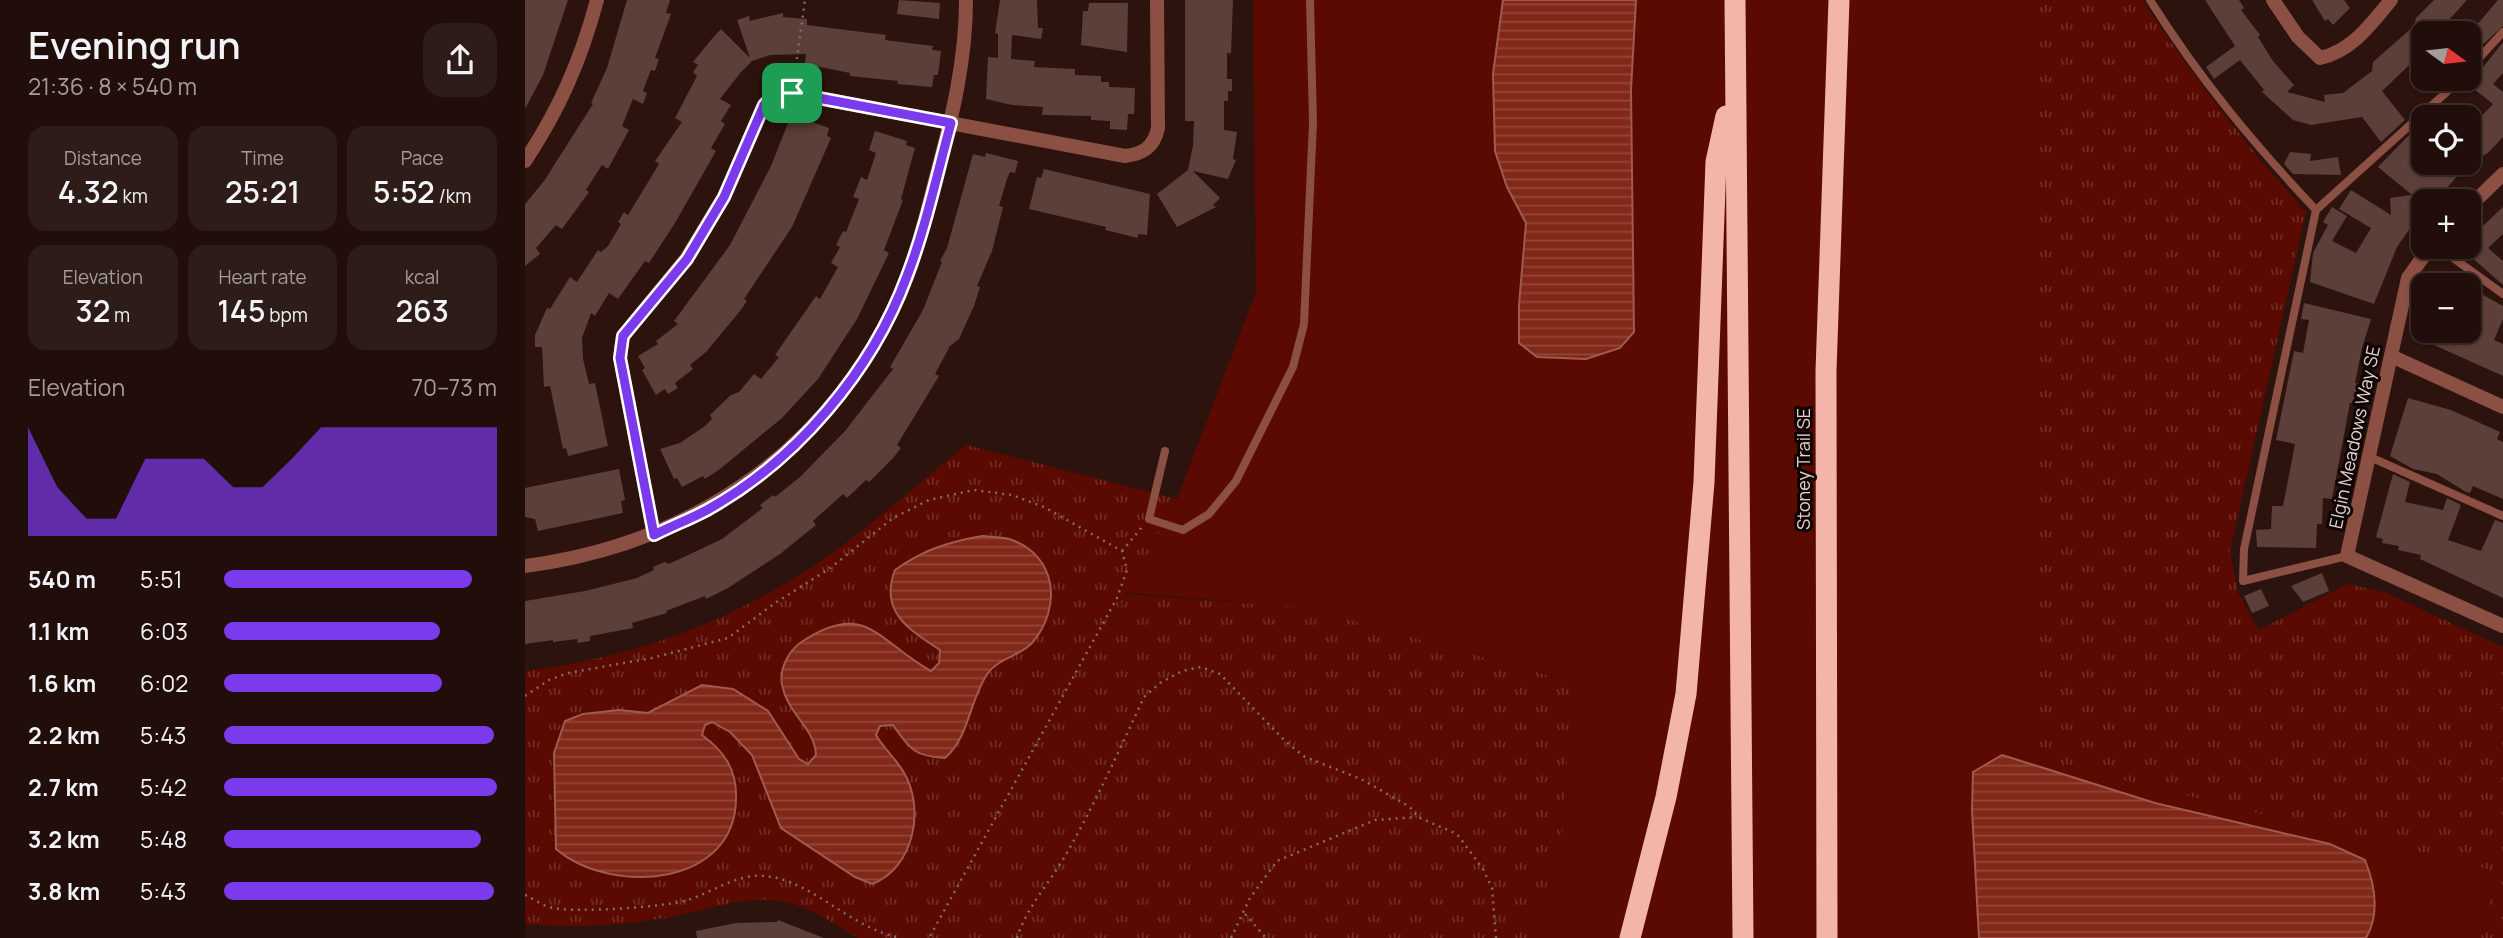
<!DOCTYPE html>
<html lang="en">
<head>
<meta charset="utf-8">
<style>
  body { margin:0; font-family:Manrope,sans-serif; background:#2d1c18; color:#f1f3f6; height:100vh; display:flex; flex-direction:column; font-size:26px; white-space:nowrap }
  * { box-sizing:border-box; margin:0 }
  p { font-size:23px; color:#a29c9c }
  .icon { flex:none; width:38px; height:38px; fill:none; stroke:currentColor; stroke-width:2; stroke-linecap:round; stroke-linejoin:round }
  .map { position:relative; flex:1; overflow:hidden }
  .details { display:flex; flex-direction:column; background:#210e0a; width:525px }
  .details>* { flex:none }
  .needle { width:46px; rotate:105deg }
  .buttons { position:absolute; left:1886px; top:21px; display:grid; gap:14px }
  .buttons a { display:grid; place-items:center; width:70px; height:70px; border-radius:14px; background:#210e0a; box-shadow:0 2px 5px #0004,0 0 0 2px #3e2e2b; font-size:35px }
  .pin { position:absolute; display:grid; place-items:center; width:60px; height:60px; color:#fff; margin:-30px; border-radius:14px; box-shadow:0 4px 10px #0006 }
  .round { display:grid; place-items:center; flex:none; width:74px; height:74px; border-radius:21px; background:#2d1c18 }
  .summary { display:flex; align-items:center; justify-content:space-between; height:119px; padding:0 28px }
  h1 { font-size:38px; font-weight:600; line-height:52px }
  .stats { display:grid; grid-template-columns:repeat(3,1fr); gap:10px; height:119px; padding:7px 28px }
  .stats div { display:grid; align-content:center; border-radius:18px; background:#2d1c18; text-align:center }
  .stats b { font-size:30px; font-weight:600 }
  .stats small { font-size:19px; font-weight:400 }
  .stats p { font-size:19px }
  .chart { height:196px; padding:14px 28px }
  .chart p { display:flex; justify-content:space-between }
  .chart svg { width:100%; height:126px; margin-top:7px; fill:#7c3aed; opacity:.7 }
  ul { padding:0 28px; list-style:none; font-size:23px }
  li { display:grid; grid-template-columns:112px 84px 1fr; align-items:center; height:52px }
  li i { height:18px; border-radius:9px; background:#7c3aed }
  main { display:flex; flex:1; min-height:0 }
  .map>svg:first-child { display:block }
</style>
</head>
<body>
<main>
<section class="details">
<div class="summary"><div><h1>Evening run</h1><p>21:36 · 8 × 540 m</p></div><a class="round"><svg class="icon" aria-label="share" viewBox="0 0 24 24"><path d="M12 15V3M7 8l5-5 5 5M5 13v7h14v-7"/></svg></a></div>
<div class="stats">
<div><p>Distance</p><b>4.32<small> km</small></b></div>
<div><p>Time</p><b>25:21</b></div>
<div><p>Pace</p><b>5:52<small> /km</small></b></div>
</div>
<div class="stats">
<div><p>Elevation</p><b>32<small> m</small></b></div>
<div><p>Heart rate</p><b>145<small> bpm</small></b></div>
<div><p>kcal</p><b>263</b></div>
</div>
<div class="chart"><p><span>Elevation</span>70–73 m</p>
<svg viewBox="0 0 160 44" preserveAspectRatio="none"><path d="M0 44V6L10 27L20 38L30 38L40 17L50 17L60 17L70 27L80 27L90 17L100 6L110 6L120 6L130 6L140 6L150 6L160 6V44z"/></svg>
</div>
<ul>
<li><b>540 m</b>5:51<i style="width:91%"></i></li>
<li><b>1.1 km</b>6:03<i style="width:79%"></i></li>
<li><b>1.6 km</b>6:02<i style="width:80%"></i></li>
<li><b>2.2 km</b>5:43<i style="width:99%"></i></li>
<li><b>2.7 km</b>5:42<i style="width:100%"></i></li>
<li><b>3.2 km</b>5:48<i style="width:94%"></i></li>
<li><b>3.8 km</b>5:43<i style="width:99%"></i></li>
</ul>
</section>
<div class="map">
<svg width="1978" height="938" viewBox="0 0 1978 938">
  <defs>
    <pattern id="park-tufts" width="24" height="20" patternUnits="userSpaceOnUse" patternTransform="scale(1.75)"><rect width="24" height="20" fill="#5a0a01"/><path d="M3 7l-1-3M5 7V3M7 7l1-3M15 17l-1-3M17 17v-4M19 17l1-3" fill="none" stroke="#722d25"/></pattern>
    <pattern id="water-rules" width="6" height="5" patternUnits="userSpaceOnUse" patternTransform="scale(1.75)"><rect width="6" height="5" fill="#822819"/><path d="M0 2.5h6" fill="none" stroke="#944639"/></pattern>
  </defs>
  <rect width="100%" height="100%" fill="#2c130e"/>
  <path fill="#5a0a01" d="M728 0H1506L1508 758 1973 872 1956 938H1005L1037 837 782 608 596 592 652 499 731 292Z"/>
  <g fill="url(#park-tufts)">
    <path d="M1506 0H1617C1669 77 1718 142 1781 212L1705 551 1713 593 1734 630 1822 584 1859 592 1978 647V938H1956L1973 872 1508 758Z"/>
    <path d="M441 445 652 499 580 635 603 594 782 608 1047 682 1037 837 1005 938H333C310 924 284 906 256 901 217 895 173 913 134 919 91 926 43 928 0 924V671C107 657 196 626 287 567 340 532 391 485 441 445Z"/>
  </g>
  <g fill="url(#water-rules)" stroke="#9f5b4f" stroke-width="2">
    <path d="M978 0H1111L1106 90 1109 332 1095 348 1061 359 1012 357 994 343V305L1001 223 982 187 970 151 968 74Z"/>
    <path d="M457 536C466 537 476 537 484 539 533 555 537 608 507 643 495 656 474 658 463 673 444 700 445 736 420 758 389 756 386 750 368 725L355 726 351 735C359 749 370 758 378 771 401 808 389 868 347 884L330 877 256 828 227 755 205 732 187 722 180 725 177 735C199 751 212 770 211 798 211 887 86 896 31 849L29 753 40 721 58 714 94 710 123 713 177 685 208 689 243 711 274 759 283 764 291 755C290 728 263 715 257 685 254 670 263 652 275 643 341 598 353 642 406 671L414 663 415 650C383 629 354 611 370 570 398 550 423 542 457 536Z"/>
    <path d="M1477 755 1630 803 1805 844 1840 860C1850 885 1855 914 1841 938H1454L1447 810 1448 772Z"/>
  </g>
  <g fill="#5c3f39">
    <path d="M0 0H43L18 75 0 109Z"/>
    <path d="M102 0H145L141 13 146 14 130 58 134 59 130 71 126 70 122 80 118 91 122 93 118 104 108 99 97 126 104 130 83 169 77 165 61 190 64 192 37 229 31 225 11 248 15 254 0 266V204L19 181 68 104 66 103 82 68Z"/>
    <path d="M374 0 415 3 414 19 372 14Z"/>
    <path d="M475 0H512L513 28H518L516 39 487 35 486 59 510 61 509 67 550 69V75L576 76V82H584V87L610 88 609 114H603L602 130 585 129V121L566 120V116L517 115 518 107 487 105 461 99 463 57 473 58V34L470 33Z"/>
    <path d="M660 0H708L706 53H702V79H707V91H703V101H699V130L712 132 708 159 711 160 703 179 668 171 695 198 688 205 691 207 652 227 632 194 663 170 668 146 669 121H660Z"/>
    <path d="M1680 0H1714L1719 8 1716 10 1735 35 1733 37 1748 61 1769 85 1762 92 1800 102 1799 95 1818 93 1847 71 1848 62 1889 26 1891 18 1909 0H1942L1922 22 1933 33H1899V51L1857 91 1880 120 1856 142 1837 117 1786 125 1768 120 1737 92 1739 90 1715 60 1689 79 1681 67 1710 46Z"/>
    <path d="M1787 0H1819L1825 8 1808 25 1803 19 1800 21Z"/>
    <path d="M1973 0H1978V26L1953 49 1948 45 1958 33H1945Z"/>
    <path d="M564 3H603L602 52 556 45 558 11H563Z"/>
    <path d="M258 13V17L282 19V25L361 35 360 40 408 46 407 50 416 51 413 75H409L407 87 372 84 373 81 325 76V73L280 64 281 54 245 55 227 61 216 72 195 99 206 105 196 121 200 124 186 148 191 151 150 223 124 263 120 261 93 299 84 293 70 316 66 313 57 338 58 359 64 384 70 383 83 446 43 456 41 448 38 449 25 386 19 387 17 347H10V335L22 308 25 309 45 277 52 282 73 250 76 252 83 246 96 224 93 222 99 212 103 215 134 164 130 161 157 122 150 118 172 76 168 72 173 65 168 62 185 41 196 29 225 58 212 20 224 16 225 21Z"/>
    <path d="M1978 42V73L1968 84 1978 92V137L1963 153 1944 163 1919 191 1916 189 1906 201H1899V208L1872 247 1849 304 1785 282 1788 253 1803 225 1798 222 1807 207 1822 216 1807 241 1831 253 1846 228 1814 209 1826 190 1866 215 1865 198 1887 195 1853 167 1888 131 1893 138 1899 132V163H1944V129L1968 104 1944 85Z"/>
    <path d="M265 118 277 123 279 119 304 128 302 136 306 138 267 227 219 299 222 301 215 311 181 352 165 365 168 369 150 383 153 388 143 394 140 389 131 395 117 370 120 368 113 356 133 344 131 341 153 324 149 321 205 245 246 166Z"/>
    <path d="M350 131 382 141 381 145 390 148 376 199 378 200 359 250 364 253 332 319 293 379 257 418 195 469 180 479 178 476 157 487 152 478 149 479 135 449 155 443 180 426 187 419 185 415 206 395 214 392 229 374 236 379 254 357 250 355 291 296 295 299 313 267 306 263 315 247 311 245 318 231 321 232 334 199 328 197 336 177 342 180 351 153 344 150Z"/>
    <path d="M1765 152 1786 154 1785 161 1813 157 1816 175 1768 174 1759 164Z"/>
    <path d="M461 153 493 161 490 173 485 172 482 179 474 206 478 207 467 251 452 286 455 287 449 306 434 339 425 346 410 374 414 376 372 445 376 448 368 458 344 482 341 480 322 498 318 494 288 521 291 525 255 554 203 588 181 599 180 596 141 611 142 613 107 623 108 628 65 636V641L53 643 52 639 28 642V640L0 644V601L60 591 112 578 129 570 128 567 140 562 144 564 197 539 238 508 235 505 248 495 250 497 275 477 320 431 368 369 365 367 398 310 417 262 415 261 422 248 448 154 460 157Z"/>
    <path d="M519 169 625 194 622 235 613 234V238L580 230 581 227 504 209 512 177 516 178Z"/>
    <path d="M1978 207V234L1963 248 1978 261V285L1935 247H1944V239Z"/>
    <path d="M1944 287 1978 306V319L1969 340 1978 344V376L1898 340 1902 331H1944Z"/>
    <path d="M1779 303 1846 319 1837 348 1830 383 1833 384 1829 403H1825L1807 499 1798 498 1797 524H1792L1791 548 1732 547 1731 530 1746 529 1747 506H1758L1770 444 1751 440 1769 351 1778 353 1784 320 1776 319Z"/>
    <path d="M1883 398 1926 410 1975 432 1972 439 1978 442V499L1948 486 1945 493 1941 492 1912 474 1888 469 1865 456Z"/>
    <path d="M94 469 100 500 96 501 98 513 13 531 10 519 0 517V488Z"/>
    <path d="M1868 474 1885 482 1880 502 1918 510 1922 498 1936 505 1923 540 1956 551 1970 520 1978 523V598L1895 559 1896 555 1873 550 1874 546 1857 543 1858 539 1851 537Z"/>
    <path d="M1797 573 1804 591 1778 602 1766 586Z"/>
    <path d="M1736 589 1744 606 1727 613 1719 596Z"/>
    <path d="M253 920 299 938H172L171 931 211 923 252 922Z"/>
  </g>
  <g fill="none" stroke-linecap="round" stroke-linejoin="round">
    <g stroke="#826c68" stroke-width="2.5" stroke-dasharray="2 5" stroke-linecap="butt">
      <path d="M269 80 280 0"/>
      <path d="M597 551 617 527"/>
      <path d="M0 696 24 680 43 673 127 658 203 638 250 603 304 569 368 518 404 500 426 495 449 490 487 495 519 507 597 551 602 570 592 598 404 938"/>
      <path d="M0 895C9 899 19 907 29 908 52 913 141 907 163 900 187 892 214 873 240 876 287 880 326 929 376 938"/>
      <path d="M720 914 741 938"/>
      <path d="M492 938C502 906 527 880 543 851 571 801 595 749 619 697L635 683 657 671 676 667 695 674 761 742 780 757 836 779 885 807 893 817 932 834 958 869 967 888 971 938"/>
      <path d="M706 938 725 898 752 861 850 820 892 817"/>
    </g>
    <g stroke="#8b4f43" stroke-width="8">
      <path d="M1625 0C1674 78 1728 143 1791 210"/>
      <path d="M1944 69 1978 32"/>
      <path d="M1913 247 1978 294"/>
      <path d="M640 451 624 519 658 530 684 514 711 481 768 367 779 324 788 122 785 0"/>
      <path d="M1845 457 1978 516"/>
      <path d="M1822 556 1718 581 1719 549 1791 210 1936 79"/>
    </g>
    <g stroke="#8b4f43" stroke-width="14">
      <path d="M1748 0 1773 37 1795 58C1827 51 1845 25 1866 0"/>
      <path d="M0 161C34 110 56 60 72 0"/>
      <path d="M1944 207 1978 174"/>
      <path d="M1905 247 1883 278 1822 556 1978 626"/>
      <path d="M1866 356 1978 407"/>
      <path d="M129 535 95 358 98 336 161 259 199 197 239 105 247 97 267 93 600 156C618 154 629 147 633 128L632 0"/>
      <path d="M0 566C163 545 301 454 371 303 390 263 400 219 411 177 427 118 441 61 441 0"/>
    </g>
    <g stroke="#f3b5a9" stroke-width="21">
      <path d="M1210 0 1218 938"/>
      <path d="M1105 938 1141 797 1161 694 1179 482 1191 162 1201 116"/>
      <path d="M1302 938 1301 371 1314 0"/>
    </g>
  </g>
  <g fill="none" stroke-linecap="round" stroke-linejoin="round">
    <defs>
      <path id="route" d="M267 93 426 123C412 174 401 227 382 276 347 371 271 461 182 510 165 519 147 526 129 535L95 358 98 336 162 259 199 197 239 105 247 97Z"/>
    </defs>
    <use href="#route" stroke="#fff" stroke-width="14"/>
    <use href="#route" stroke="#7c3aed" stroke-width="9"/>
  </g>
  <g text-anchor="middle" dominant-baseline="central" stroke-width="6" stroke-linejoin="round" paint-order="stroke">
    <g font-size="18" fill="#e4d1ce" stroke="#0d0403">
      <text transform="translate(1829 437) rotate(-78)">Elgin Meadows Way SE</text>
      <text transform="translate(1278 469) rotate(-90)">Stoney Trail SE</text>
    </g>
  </g>
</svg>
<div class="buttons">
<a><svg class="needle" viewBox="-14 -14 28 28"><path d="M0-13l5 13h-10z" fill="#e53935"/><path d="M0 13l5-13h-10z" fill="#a29c9c"/></svg></a>
<a><svg class="icon" aria-label="locate" viewBox="0 0 24 24"><circle cx="12" cy="12" r="6"/><path d="M12 2v4M12 18v4M2 12h4M18 12h4"/></svg></a>
<a>+</a>
<a>−</a>
</div>
<div class="pin" style="left:267px;top:93px;background:#1e9e55"><svg class="icon" aria-label="arrive" viewBox="0 0 24 24"><path d="M6 21V4h12l-3 4 3 4H6"/></svg></div>
</div>
</main>
</body>
</html>
